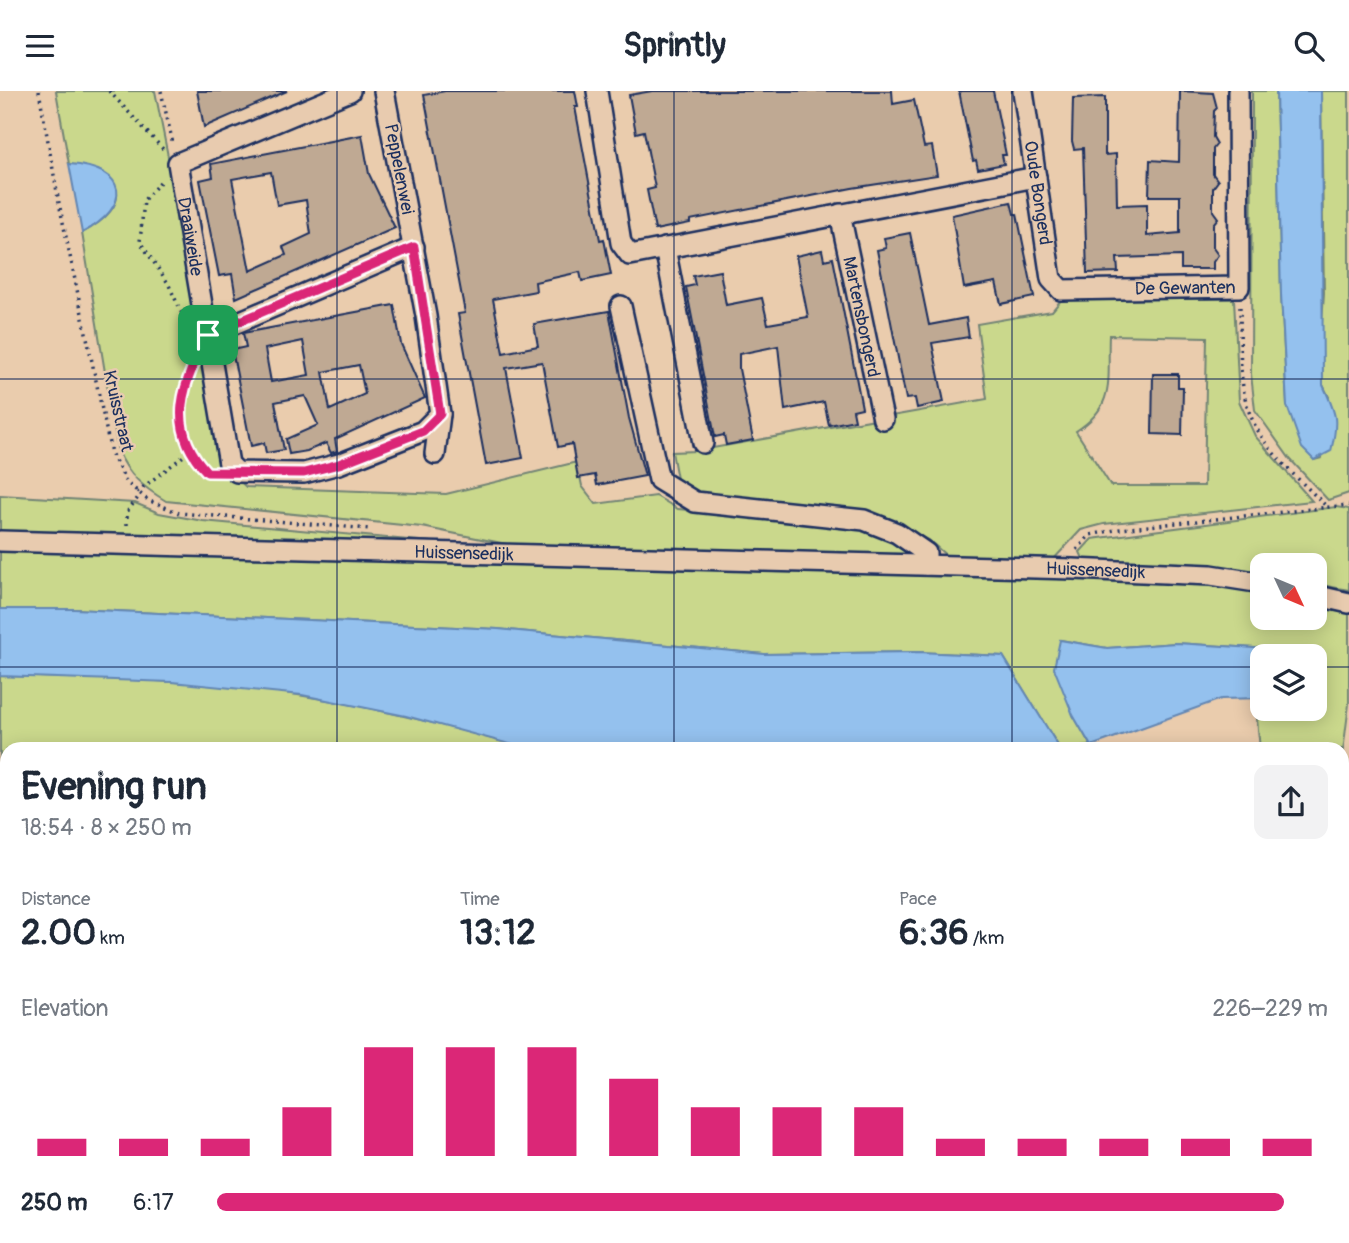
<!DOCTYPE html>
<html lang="en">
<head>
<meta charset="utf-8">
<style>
  body { margin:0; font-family:Pangolin,sans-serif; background:#f2f2f3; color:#1f2937; height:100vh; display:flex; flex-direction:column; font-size:26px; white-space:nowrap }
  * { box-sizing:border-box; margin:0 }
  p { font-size:23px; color:#747a83 }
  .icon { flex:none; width:38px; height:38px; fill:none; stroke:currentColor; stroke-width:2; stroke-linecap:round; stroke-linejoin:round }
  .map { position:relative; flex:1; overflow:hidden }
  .panel { position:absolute; left:0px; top:651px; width:1349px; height:502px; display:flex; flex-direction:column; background:#fff; border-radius:21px 21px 0 0; box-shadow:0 4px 18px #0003 }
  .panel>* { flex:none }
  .needle { width:46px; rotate:134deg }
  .controls { position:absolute; left:1250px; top:462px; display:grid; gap:14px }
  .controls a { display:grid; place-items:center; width:77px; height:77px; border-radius:14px; background:#fff; box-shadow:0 4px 18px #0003; font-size:35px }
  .pin { position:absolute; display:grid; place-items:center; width:60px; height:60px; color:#fff; margin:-30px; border-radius:14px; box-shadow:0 4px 10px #0006 }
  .round { display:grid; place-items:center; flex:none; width:74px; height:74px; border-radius:14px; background:#f2f2f3 }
  .headline { display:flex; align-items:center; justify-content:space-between; height:119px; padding:0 21px }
  h1 { font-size:38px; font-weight:700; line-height:52px }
  .metrics { display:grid; grid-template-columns:repeat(3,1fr); gap:10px; height:119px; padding:7px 21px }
  .metrics div { display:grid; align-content:center }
  .metrics b { font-size:35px; font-weight:700 }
  .metrics small { font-size:19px; font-weight:400 }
  .metrics p { font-size:19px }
  .chart { height:196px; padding:14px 21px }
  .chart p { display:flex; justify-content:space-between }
  .chart svg { width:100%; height:126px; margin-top:7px; stroke:#db2777; stroke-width:6 }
  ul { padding:0 21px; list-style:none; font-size:23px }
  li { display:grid; grid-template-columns:112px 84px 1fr; align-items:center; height:52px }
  li i { height:18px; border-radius:9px; background:#db2777 }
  header { display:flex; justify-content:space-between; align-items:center; height:91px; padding:0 21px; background:#fff; font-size:32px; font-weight:700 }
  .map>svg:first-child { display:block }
</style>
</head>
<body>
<header><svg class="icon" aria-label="menu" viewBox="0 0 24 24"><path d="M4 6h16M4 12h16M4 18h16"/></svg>Sprintly<svg class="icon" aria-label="search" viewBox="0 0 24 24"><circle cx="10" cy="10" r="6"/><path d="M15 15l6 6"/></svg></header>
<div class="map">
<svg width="1349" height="1152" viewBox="0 0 1349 1152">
  <rect width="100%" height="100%" fill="#eaccad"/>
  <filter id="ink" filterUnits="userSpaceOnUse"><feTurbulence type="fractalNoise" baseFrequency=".0143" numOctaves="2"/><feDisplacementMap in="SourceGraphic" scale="14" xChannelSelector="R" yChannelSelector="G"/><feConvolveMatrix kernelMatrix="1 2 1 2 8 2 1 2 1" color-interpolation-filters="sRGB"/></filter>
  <g filter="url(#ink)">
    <g fill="#cad88c" stroke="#728475" stroke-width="2" fill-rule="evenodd">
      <path d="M56 0H155L231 382 246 396 446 403 577 371 582 395 596 413 656 405 678 418 857 435 897 451 905 460V465L521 456 422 436 166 410C143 396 129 385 118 360L82 142C134 115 127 79 69 73Z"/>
      <path d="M1252 0H1276L1281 203 1287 315 1314 369 1322 367 1329 306 1323 294 1321 246 1324 202 1321 0H1349V402L1328 409 1290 368 1255 319 1251 283Z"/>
      <path d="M1062 208H1234L1239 310 1255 345 1312 410 1104 433 1081 439 1051 471 949 467 930 450 878 424 704 406 677 388 672 361 696 360 987 308 977 233 1052 220ZM1109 244 1207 246 1204 395H1111L1076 340C1117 314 1107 288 1109 244Z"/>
      <path d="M0 404 135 412 159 422 203 430 441 452 0 442Z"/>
      <path d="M1336 416 1349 418V499L1314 493V474H1262V483L1227 477 1085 472 1080 461 1092 448Z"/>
      <path d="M0 457 1061 487H1156L1262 497V527H1314V508L1349 517V613L1342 669V658H1260L1255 608 1262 607V618H1314V565H1276L1270 558 1176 552 1107 557 1061 549 1073 624 1091 655 1060 658 1003 565 918 561 764 563 498 538 74 518H0Z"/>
      <path d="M0 585C101 588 204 588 304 605 380 617 454 637 528 658H7V702L0 703Z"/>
    </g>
    <g fill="#94c1ee" stroke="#6487b4" stroke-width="2">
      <path d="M1276 0H1321L1323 294C1336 323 1339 328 1331 360L1314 369 1302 357 1287 315 1281 203Z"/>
      <path d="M69 73C129 77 133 115 82 142Z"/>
      <path d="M0 518H74L498 538 764 563 918 561 1003 565 1060 658H528L406 625 302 604 172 591 0 585Z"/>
      <path d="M1060 549 1107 557 1176 552 1270 558 1276 565H1262V607L1221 608 1091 655 1073 624 1054 577Z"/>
    </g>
    <g fill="#bfa993" stroke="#1b2f5e" stroke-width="2" fill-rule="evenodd">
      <path d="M197 0H287L204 36Z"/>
      <path d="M445 0H575L578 16H575L600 149 604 148 611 184 582 190 580 181 535 191 536 200 493 208 503 262 538 255 534 233 609 220 629 327 645 385 597 394 595 384 578 387 572 353 558 356 542 271 506 277 523 367 486 374 458 223 465 222 424 4Z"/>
      <path d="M652 0H892L893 13 914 9 924 56 932 55 937 84 852 97 690 129V132L655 139 647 99 655 97 644 40 636 42 629 4Z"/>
      <path d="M959 0H993L1006 64H1002L1004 73 978 78 976 69 973 70Z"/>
      <path d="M1180 0 1213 2 1217 17 1214 20 1213 46 1217 53 1213 58V83L1218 90 1213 97V120L1218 127 1213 133V157L1218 164 1213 171V178H1181V165L1117 167 1118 181 1087 182 1083 57 1074 58 1072 50 1073 7 1105 6V64L1116 63 1117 114 1147 113V145L1180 142V105H1149L1150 69 1179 71Z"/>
      <path d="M362 44 369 83 395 137 236 207 232 183 219 185 200 89 213 86 211 73ZM271 81 277 114 306 109 311 143 283 156 286 164 250 180 232 88Z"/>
      <path d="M1011 111 1014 123H1017L1034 206 1001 213 996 191 964 197 952 124Z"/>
      <path d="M910 142 929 234 966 227 969 246 932 252 944 311 917 317 915 307 906 308 877 159 886 157 884 147Z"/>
      <path d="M822 159 824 169 833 167 862 317 853 319 855 329 829 334 824 311 785 319 778 255 739 263V278L753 349 726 354 724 344 715 346 686 196 695 194 693 185 720 180 726 214 762 207 768 233 808 226 796 165Z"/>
      <path d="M394 214 401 253 425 307 335 348 337 360 331 362 326 352 307 360 289 363 286 348 318 334 305 305 275 311 284 359 266 362 264 352 251 355 232 259 246 256 243 242ZM303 250 309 284 271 291 265 258ZM359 274 365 303 330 319 323 281Z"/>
      <path d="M1153 283H1178V296H1183L1182 344 1152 343Z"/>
    </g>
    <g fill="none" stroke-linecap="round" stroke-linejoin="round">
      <defs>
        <g id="street">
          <path id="s1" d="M350 0 178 72 229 373 237 381 304 382 339 373 423 340 440 323 426 225 384 0"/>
          <path d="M597 0 621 152 630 164 1036 86"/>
          <path id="s2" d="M1023 0 1051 188 1061 199 1239 196 1238 0"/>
          <path id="s3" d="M840 123 883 328"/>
          <path d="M665 157 703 352"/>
          <path d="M621 215 659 389 695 411 864 429 897 442 926 462V474"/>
          <path d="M208 244 414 156"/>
          <path d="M435 363 440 323"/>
          <path id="s4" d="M0 450 1073 478 1211 484 1262 492"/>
          <path d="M1314 504 1349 512"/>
          <path d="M97 1152 98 1146"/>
          <path d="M753 1152 754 1146"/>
          <path d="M1093 1152 1094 1146"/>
        </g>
        <g id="secondary">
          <path d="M1342 1028 1349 964"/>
          <path d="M0 1081H7"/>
          <path d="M0 1102H7"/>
          <path d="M598 1146 673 1152"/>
          <path d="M838 1146 885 1152"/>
          <path d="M1329 1152V1146"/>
        </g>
      </defs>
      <use href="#street" stroke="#1b2f5e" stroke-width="24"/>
      <use href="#secondary" stroke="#1b2f5e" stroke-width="32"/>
      <g stroke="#1b2f5e" stroke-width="3.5" stroke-dasharray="2 5" stroke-linecap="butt">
        <path d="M39 0 59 112 111 362 127 392 148 409 179 422 370 438"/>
        <path d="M109 0 163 58"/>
        <path d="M161 0 173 53"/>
        <path d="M160 91 144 109 140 151 168 192 182 223"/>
        <path d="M1240 216C1241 251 1237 295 1252 328 1267 362 1299 388 1325 414"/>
        <path d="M191 279 180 312 191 365 207 381H213"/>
        <path d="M137 401 190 360"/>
        <path d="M127 434V421L140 404"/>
        <path d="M1077 459 1090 444 1120 438 1349 414"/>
        <path d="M1342 752 1349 710"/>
        <path d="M0 1029 7 1030"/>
        <path d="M0 1051H7"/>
        <path d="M0 1133H7"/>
        <path d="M194 1146 272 1152"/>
        <path d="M1112 1148 1152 1152"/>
        <path d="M64 1152 65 1146"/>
        <path d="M162 1152 163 1146"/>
        <path d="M341 1152 342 1146"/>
        <path d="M967 1152 968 1146"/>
        <path d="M1164 1152 1165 1146"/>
        <path d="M1285 1152 1286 1146"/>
      </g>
      <use href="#street" stroke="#e8cbaf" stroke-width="19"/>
      <use href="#secondary" stroke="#e8cbaf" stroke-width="26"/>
    </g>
  </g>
  <g fill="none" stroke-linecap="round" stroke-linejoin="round" filter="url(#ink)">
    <defs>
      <path id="route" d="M414 156 440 323 423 340 339 373 304 382 207 381C164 336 183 292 208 244Z"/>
    </defs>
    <use href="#route" stroke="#fff" stroke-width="14"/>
    <use href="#route" stroke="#db2777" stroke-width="9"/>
  </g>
  <path fill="none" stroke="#1b2f5e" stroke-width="2" stroke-opacity="0.55" d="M337 0V658M674 0V658M1012 0V658M0 288H1349M0 576H1262M1314 576H1349M0 864H7M1342 864H1349M337 1146V1152M674 1146V1152M1012 1146V1152"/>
  <g text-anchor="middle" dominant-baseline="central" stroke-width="5" stroke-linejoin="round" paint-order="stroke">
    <g font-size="18" fill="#1b2f5e" stroke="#e8cbaf">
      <text transform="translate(399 78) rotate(79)">Peppelenwei</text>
      <text stroke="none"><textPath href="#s2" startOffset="103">Oude Bongerd</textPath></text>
      <text stroke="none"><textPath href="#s1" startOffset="261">Draaiweide</textPath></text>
      <text stroke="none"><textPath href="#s2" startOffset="329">De Gewanten</textPath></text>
      <text stroke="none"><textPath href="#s3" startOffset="105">Martensbongerd</textPath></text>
      <text transform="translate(118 320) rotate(77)">Kruisstraat</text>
      <text stroke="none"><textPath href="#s4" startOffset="464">Huissensedijk</textPath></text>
      <text stroke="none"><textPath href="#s4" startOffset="1096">Huissensedijk</textPath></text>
    </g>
  </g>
</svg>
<div class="controls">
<a><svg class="needle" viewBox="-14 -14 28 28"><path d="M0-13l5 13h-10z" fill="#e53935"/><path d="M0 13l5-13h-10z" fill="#747a83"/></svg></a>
<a><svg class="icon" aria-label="layers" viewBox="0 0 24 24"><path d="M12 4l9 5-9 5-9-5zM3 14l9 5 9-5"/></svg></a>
</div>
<div class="pin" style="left:208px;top:244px;background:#1e9e55"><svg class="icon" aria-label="arrive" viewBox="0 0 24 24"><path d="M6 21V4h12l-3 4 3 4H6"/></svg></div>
<section class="panel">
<div class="headline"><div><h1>Evening run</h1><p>18:54 · 8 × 250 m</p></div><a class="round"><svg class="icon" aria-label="share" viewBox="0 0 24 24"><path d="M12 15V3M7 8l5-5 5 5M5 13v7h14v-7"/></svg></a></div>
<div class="metrics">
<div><p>Distance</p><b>2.00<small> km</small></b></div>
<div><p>Time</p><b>13:12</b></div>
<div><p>Pace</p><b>6:36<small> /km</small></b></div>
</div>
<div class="chart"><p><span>Elevation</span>226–229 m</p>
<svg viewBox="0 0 160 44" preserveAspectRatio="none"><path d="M5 44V38M15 44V38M25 44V38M35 44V27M45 44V6M55 44V6M65 44V6M75 44V17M85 44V27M95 44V27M105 44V27M115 44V38M125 44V38M135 44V38M145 44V38M155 44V38"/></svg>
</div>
<ul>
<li><b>250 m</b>6:17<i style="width:96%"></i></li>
</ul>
</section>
</div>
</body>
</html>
